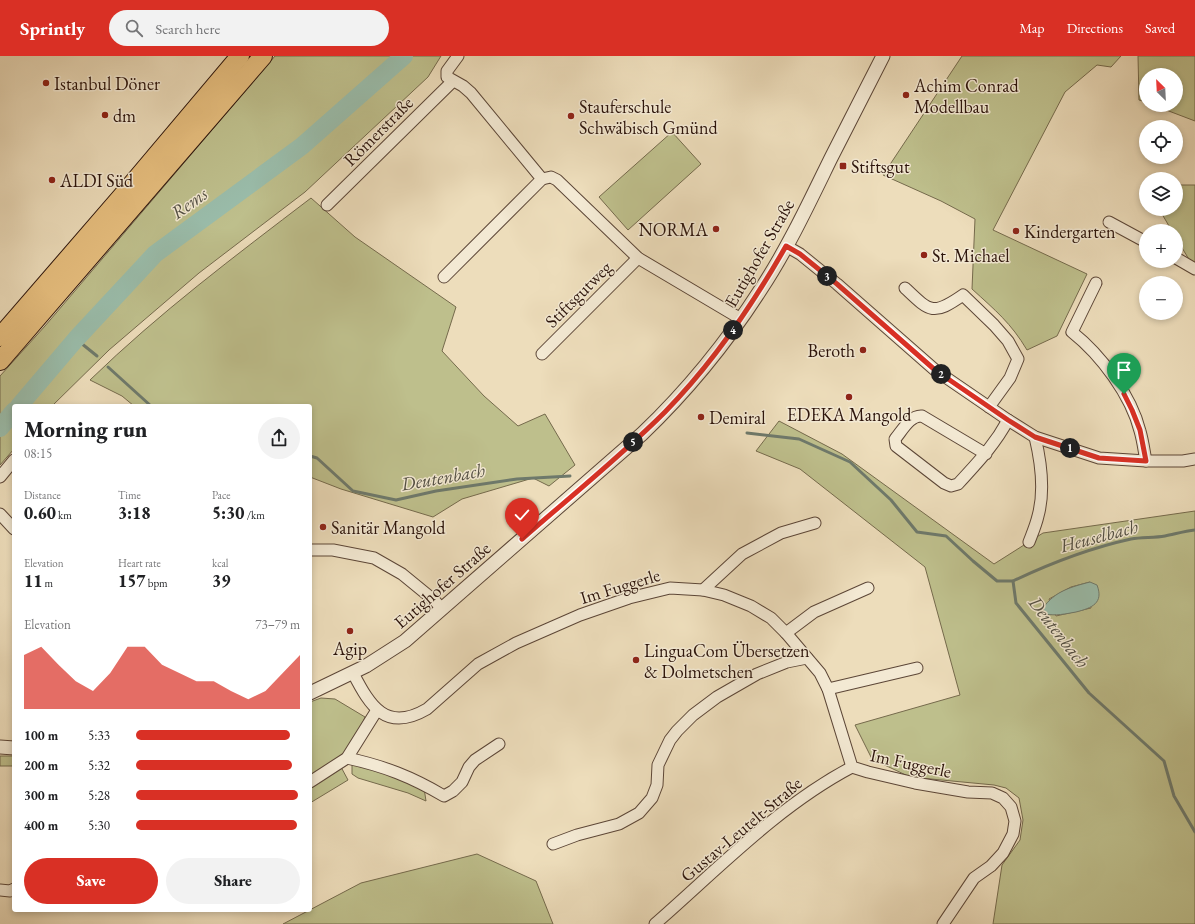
<!DOCTYPE html>
<html lang="en">
<head>
<meta charset="utf-8">
<style>
  body { margin:0; font-family:"EB Garamond",serif; background:#f2f2f2; color:#202124; height:100vh; display:flex; flex-direction:column; font-size:15px; white-space:nowrap }
  * { box-sizing:border-box; margin:0 }
  p { font-size:13px; color:#757577 }
  .icon { flex:none; width:22px; height:22px; fill:none; stroke:currentColor; stroke-width:2; stroke-linecap:round; stroke-linejoin:round }
  .map { position:relative; flex:1; overflow:hidden }
  .side { position:absolute; left:12px; top:348px; width:300px; height:508px; display:flex; flex-direction:column; background:#fff; border-radius:4px; box-shadow:0 2px 6px #0003 }
  .side>* { flex:none }
  .needle { width:26px; rotate:336deg }
  .controls { position:absolute; left:1139px; top:12px; display:grid; gap:8px }
  .controls a { display:grid; place-items:center; width:44px; height:44px; border-radius:50%; background:#fff; box-shadow:0 2px 6px #0003; font-size:20px }
  .pin { position:absolute; display:grid; place-items:center; width:34px; height:34px; color:#fff; margin:-41px -17px; border-radius:50% 50% 50% 0; rotate:-45deg; box-shadow:0 0 4px #0007 }
  .pin .icon { rotate:45deg }
  .km { position:absolute; width:20px; height:20px; margin:-10px; border-radius:50%; background:#222; color:#fff; font-size:11px; line-height:20px; text-align:center }
  .round { display:grid; place-items:center; flex:none; width:42px; height:42px; border-radius:21px; background:#f2f2f2 }
  .summary { display:flex; align-items:center; justify-content:space-between; height:68px; padding:0 12px }
  h1 { font-size:22px; font-weight:800; line-height:30px }
  .stats { display:grid; grid-template-columns:repeat(3,1fr); gap:6px; height:68px; padding:4px 12px }
  .stats div { display:grid; align-content:center }
  .stats b { font-size:17px; font-weight:800 }
  .stats small { font-size:11px; font-weight:400 }
  .stats p { font-size:11px }
  .chart { height:112px; padding:8px 12px }
  .chart p { display:flex; justify-content:space-between }
  .chart svg { width:100%; height:72px; margin-top:4px; fill:#d93025; opacity:.7 }
  .button { display:flex; gap:8px; margin-top:auto; padding:8px 12px }
  .button a { flex:1; height:46px; border-radius:24px; background:#d93025; color:#fff; font-size:16px; font-weight:800; line-height:46px; text-align:center }
  .button a+a { background:#f2f2f2; color:#202124 }
  ul { padding:0 12px; list-style:none; font-size:13px }
  li { display:grid; grid-template-columns:64px 48px 1fr; align-items:center; height:30px }
  li i { height:10px; border-radius:5px; background:#d93025 }
  header { display:flex; align-items:center; gap:24px; box-sizing:border-box; height:56px; padding:0 20px; background:#d93025; color:#fff }
  header strong { font-size:19px }
  nav { display:flex; gap:22px; margin-inline-start:auto; font-size:14px }
  .search { width:280px; height:36px; background:#f2f2f2; display:flex; align-items:center; gap:10px; box-sizing:border-box; padding:0 14px; border-radius:22px; color:#757577; font-size:15px }
  .map>svg:first-child { display:block }
</style>
</head>
<body>
<header>
<strong>Sprintly</strong>
<div class="search"><svg class="icon" aria-label="search" viewBox="0 0 24 24"><circle cx="10" cy="10" r="6"/><path d="M15 15l6 6"/></svg>Search here</div>
<nav><a>Map</a><a>Directions</a><a>Saved</a></nav>
</header>
<div class="map">
<svg width="1195" height="868" viewBox="0 0 1195 868">
  <rect width="100%" height="100%" fill="#edddbb"/>
  <filter id="stains"><feTurbulence type="fractalNoise" baseFrequency=".005" numOctaves="4"/><feColorMatrix values="0 0 0 0 .2 0 0 0 0 .09 0 0 0 0 .02 0 0 0 .5 -.17"/></filter>
  <radialGradient id="worn" r=".72"><stop offset=".6" stop-color="#630" stop-opacity="0"/><stop offset="1" stop-color="#630" stop-opacity=".3"/></radialGradient>
  <g fill="#bebf8c" stroke="#756a4c" fill-rule="evenodd">
    <path d="M275 0H441L428 21 305 136 199 217 109 294 52 350H14V393L0 409V320L45 270Z"/>
    <path d="M962 0H1121L1111 11 1097 9 1065 36 993 174 1087 218 1057 280 1027 294C1011 267 995 254 972 233L975 163 941 145 883 119Z"/>
    <path d="M1138 0H1195V65L1153 49H1176V19H1146V46L1139 44Z"/>
    <path d="M672 76 701 108 628 174 599 141Z"/>
    <path d="M1178 129H1195V208L1190 205 1176 182V175H1172L1159 153H1176V130Z"/>
    <path d="M311 142 355 181 456 251 442 295 484 340 518 370 545 358 575 409 549 430 533 422 462 443 433 461 341 433 310 421V350H134L122 340 90 324C159 257 235 200 311 142Z"/>
    <path d="M779 365 842 398 994 508 1043 477 1195 455V868H993L1002 809 1020 784 1023 764 1019 742 1006 732 994 729 910 721 872 703 855 669 960 639 925 511 800 413 756 395ZM1090 526 1091 552 1056 560 1049 543 1071 531Z"/>
    <path d="M321 642 335 643 365 661 355 687 342 703 310 723V646Z"/>
    <rect x="0" y="700" width="14" height="10"/>
    <path d="M352 707 380 713 424 732 426 745 408 737 358 722 352 718Z"/>
    <path d="M341 711 348 724 310 747V730Z"/>
    <path d="M477 798 536 825 553 868H283L361 827Z"/>
  </g>
  <path fill="#9abdab" stroke="#6e796b" d="M1090 526 1097 529C1104 547 1092 552 1076 556 1065 558 1056 560 1045 558L1043 552C1055 535 1071 531 1090 526Z"/>
  <g fill="none" stroke-linecap="round" stroke-linejoin="round">
    <g stroke="#6e796b" stroke-width="3">
      <path d="M76 283 97 300"/>
      <path d="M108 311 151 350"/>
      <path d="M747 377 799 383 850 406 891 444 917 476 946 480 973 505 997 525H1013L1016 547 1089 637 1164 705 1174 740 1195 776"/>
      <path d="M310 400 317 402 353 435 396 444 436 435 517 423 570 420"/>
      <path d="M1013 525C1051 507 1090 492 1131 483 1142 481 1154 482 1165 480 1175 478 1185 475 1195 474"/>
    </g>
    <g stroke="#9abdab" stroke-width="18">
      <path d="M19 350 76 283 155 198 302 90 404 0"/>
      <path d="M0 372 14 355"/>
    </g>
    <defs>
      <g id="minor">
        <path d="M542 123 551 121 557 124 638 202 741 263"/>
        <path d="M327 149 453 25"/>
        <path d="M1109 166 1146 186"/>
        <path d="M786 190 800 198 837 228 935 314 1008 364 1035 381 1099 402 1146 405H1183L1195 403"/>
        <path d="M1176 202 1195 213"/>
        <path d="M444 221 542 123 471 37 463 30 447 21V15L458 0"/>
        <path d="M1096 227 1072 276C1101 299 1131 339 1140 375 1143 385 1144 395 1146 405"/>
        <path d="M905 232C930 256 933 260 963 239L994 269 1008 285 1018 303 1010 322 989 351"/>
        <path d="M542 298 638 202"/>
        <path d="M986 398 922 360C910 359 902 375 895 383L896 390 944 427 951 430 958 428C977 407 994 390 1008 364"/>
        <path d="M0 421 14 404"/>
        <path d="M0 458 14 473"/>
        <path d="M1029 486C1032 478 1036 469 1038 460 1045 435 1041 406 1035 381"/>
        <path d="M310 494H333L374 502 402 518 435 545 442 553"/>
        <path d="M703 534 742 498 781 477 815 467"/>
        <path d="M786 577 814 556 868 532"/>
        <path d="M353 617C370 650 386 677 427 653L478 608 516 587 580 559 629 542 670 532 703 534 724 539 751 550 771 562 786 577 820 617 828 633 852 711 868 716 915 727 968 736 992 737 1003 742 1011 751 1015 765 1013 778 1003 797 991 810 974 822 943 868"/>
        <path d="M828 633 917 612"/>
        <path d="M347 702C384 710 412 721 444 740L453 735 462 726 469 711 475 704 499 688"/>
        <path d="M310 726 347 702 377 654"/>
        <path d="M553 788 577 779 619 768 639 757 652 742 657 729 658 709 670 684 677 675 693 659 717 641 757 618 787 606 807 602"/>
        <path d="M0 834 10 835 14 833"/>
        <path d="M655 868C718 813 778 750 852 711"/>
      </g>
      <g id="tertiary">
        <path d="M310 637 366 610 405 585 642 378C687 335 727 286 761 233 788 192 809 147 831 102 848 68 866 34 883 0"/>
        <path d="M0 691 14 692"/>
      </g>
      <g id="trunk">
        <path d="M0 281 122 140 240 0"/>
        <path d="M0 305 263 0"/>
      </g>
    </defs>
    <use href="#minor" stroke="#5c4637" stroke-width="13"/>
    <use href="#tertiary" stroke="#5c4637" stroke-width="15"/>
    <use href="#trunk" stroke="#2c140b" stroke-width="20"/>
    <use href="#minor" stroke="#f3e9d3" stroke-width="11"/>
    <use href="#tertiary" stroke="#f3e9d3" stroke-width="13"/>
    <use href="#trunk" stroke="#e6be7e" stroke-width="18"/>
  </g>
  <g fill="none" stroke-linecap="round" stroke-linejoin="round">
    <defs>
      <path id="route" d="M522 483C570 441 620 401 665 356 713 307 752 250 786 190L800 198 837 228 935 314 1008 364 1035 381 1099 402 1146 405 1140 374 1132 354 1124 338"/>
    </defs>
    <use href="#route" stroke="#fff" stroke-width="8"/>
    <use href="#route" stroke="#d93025" stroke-width="5"/>
  </g>
  <g fill="#8f2418" stroke="#f3e9d3" stroke-width="1.5">
    <circle cx="46" cy="27" r="4"/>
    <circle cx="906" cy="39" r="4"/>
    <circle cx="105" cy="59" r="4"/>
    <circle cx="571" cy="60" r="4"/>
    <rect x="839" y="106" width="8" height="8" rx="2"/>
    <circle cx="52" cy="124" r="4"/>
    <circle cx="716" cy="173" r="4"/>
    <circle cx="1016" cy="175" r="4"/>
    <circle cx="924" cy="199" r="4"/>
    <circle cx="863" cy="294" r="4"/>
    <circle cx="849" cy="341" r="4"/>
    <circle cx="701" cy="361" r="4"/>
    <circle cx="323" cy="471" r="4"/>
    <circle cx="350" cy="575" r="4"/>
    <circle cx="636" cy="604" r="4"/>
  </g>
  <g text-anchor="middle" dominant-baseline="central" stroke-width="3" stroke-linejoin="round" paint-order="stroke">
    <g font-size="18" fill="#2c140b" stroke="#f3e9d3" text-anchor="start">
      <text x="54" y="27">Istanbul Döner</text>
      <text x="914" y="29">Achim Conrad<tspan x="914" dy="21">Modellbau</tspan></text>
      <text x="579" y="50">Stauferschule<tspan x="579" dy="21">Schwäbisch Gmünd</tspan></text>
      <text x="113" y="59">dm</text>
      <text x="851" y="110">Stiftsgut</text>
      <text x="60" y="124">ALDI Süd</text>
      <text x="708" y="173" text-anchor="end">NORMA</text>
      <text x="1024" y="175">Kindergarten</text>
      <text x="932" y="199">St. Michael</text>
      <text x="855" y="294" text-anchor="end">Beroth</text>
      <text x="849" y="358" text-anchor="middle">EDEKA Mangold</text>
      <text x="709" y="361">Demiral</text>
      <text x="331" y="471">Sanitär Mangold</text>
      <text x="350" y="592" text-anchor="middle">Agip</text>
      <text x="644" y="594">LinguaCom Übersetzen<tspan x="644" dy="21">&amp; Dolmetschen</tspan></text>
    </g>
    <g font-size="18" fill="#2c140b" stroke="#f3e9d3">
      <text transform="translate(378 75) rotate(-45)">Römerstraße</text>
      <text transform="translate(759 197) rotate(-60)">Eutighofer Straße</text>
      <text transform="translate(578 238) rotate(-45)">Stiftsgutweg</text>
      <text transform="translate(442 529) rotate(-41)">Eutighofer Straße</text>
      <text transform="translate(620 530) rotate(-17)">Im Fuggerle</text>
      <text transform="translate(911 707) rotate(12)">Im Fuggerle</text>
      <text transform="translate(741 773) rotate(-40)">Gustav-Leutelt-Straße</text>
    </g>
    <g font-size="19" font-style="italic" fill="#524f43" stroke="#f3e9d3">
      <text transform="translate(189 147) rotate(-36)">Rems</text>
      <text transform="translate(443 421) rotate(-10)">Deutenbach</text>
      <text transform="translate(1099 480) rotate(-15)">Heuselbach</text>
      <text transform="translate(1059 576) rotate(52)">Deutenbach</text>
    </g>
  </g>
  <rect width="100%" height="100%" filter="url(#stains)"/>
  <rect width="100%" height="100%" fill="url(#worn)"/>
</svg>
<div class="controls">
<a><svg class="needle" viewBox="-14 -14 28 28"><path d="M0-13l5 13h-10z" fill="#e53935"/><path d="M0 13l5-13h-10z" fill="#757577"/></svg></a>
<a><svg class="icon" aria-label="locate" viewBox="0 0 24 24"><circle cx="12" cy="12" r="6"/><path d="M12 2v4M12 18v4M2 12h4M18 12h4"/></svg></a>
<a><svg class="icon" aria-label="layers" viewBox="0 0 24 24"><path d="M12 4l9 5-9 5-9-5zM3 14l9 5 9-5"/></svg></a>
<a>+</a>
<a>−</a>
</div>
<div class="pin" style="left:1124px;top:338px;background:#1e9e55"><svg class="icon" aria-label="arrive" viewBox="0 0 24 24"><path d="M6 21V4h12l-3 4 3 4H6"/></svg></div>
<div class="pin" style="left:522px;top:483px;background:#d93025"><svg class="icon" aria-label="check" viewBox="0 0 24 24"><path d="M5 12l5 5 9-10"/></svg></div>
<b class="km" style="left:1070px;top:392px">1</b>
<b class="km" style="left:941px;top:318px">2</b>
<b class="km" style="left:827px;top:220px">3</b>
<b class="km" style="left:733px;top:274px">4</b>
<b class="km" style="left:633px;top:386px">5</b>
<section class="side">
<div class="summary"><div><h1>Morning run</h1><p>08:15</p></div><a class="round"><svg class="icon" aria-label="share" viewBox="0 0 24 24"><path d="M12 15V3M7 8l5-5 5 5M5 13v7h14v-7"/></svg></a></div>
<div class="stats">
<div><p>Distance</p><b>0.60<small> km</small></b></div>
<div><p>Time</p><b>3:18</b></div>
<div><p>Pace</p><b>5:30<small> /km</small></b></div>
</div>
<div class="stats">
<div><p>Elevation</p><b>11<small> m</small></b></div>
<div><p>Heart rate</p><b>157<small> bpm</small></b></div>
<div><p>kcal</p><b>39</b></div>
</div>
<div class="chart"><p><span>Elevation</span>73–79 m</p>
<svg viewBox="0 0 160 44" preserveAspectRatio="none"><path d="M0 44V11L10 6L20 17L30 27L40 33L50 22L60 6L70 6L80 17L90 22L100 27L110 27L120 33L130 38L140 33L150 22L160 11V44z"/></svg>
</div>
<ul>
<li><b>100 m</b>5:33<i style="width:94%"></i></li>
<li><b>200 m</b>5:32<i style="width:95%"></i></li>
<li><b>300 m</b>5:28<i style="width:99%"></i></li>
<li><b>400 m</b>5:30<i style="width:98%"></i></li>
</ul>
<div class="button"><a>Save</a><a>Share</a></div>
</section>
</div>
</body>
</html>
